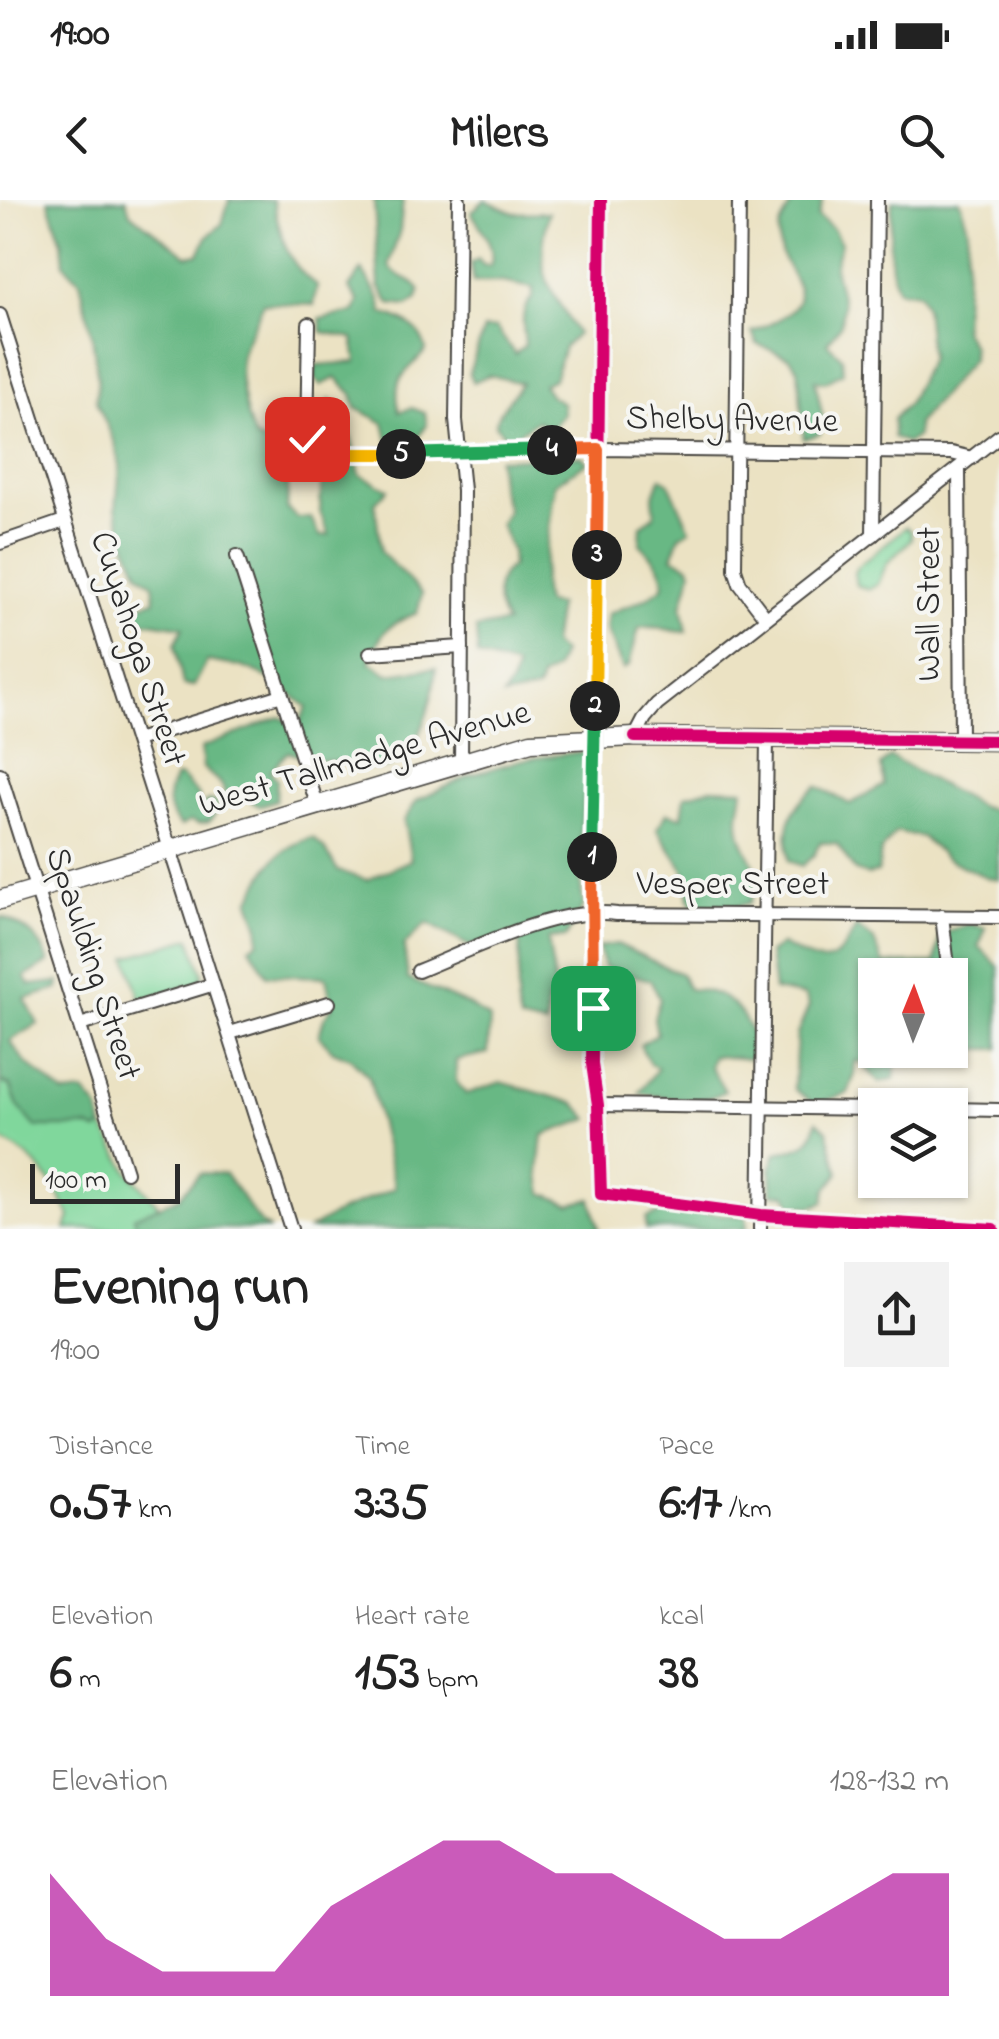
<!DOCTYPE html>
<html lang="en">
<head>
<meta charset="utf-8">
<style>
  body { margin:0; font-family:"Indie Flower",sans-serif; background:#f2f2f2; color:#222; height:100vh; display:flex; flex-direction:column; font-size:38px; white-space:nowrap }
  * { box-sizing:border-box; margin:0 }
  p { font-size:32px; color:#767676 }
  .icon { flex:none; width:55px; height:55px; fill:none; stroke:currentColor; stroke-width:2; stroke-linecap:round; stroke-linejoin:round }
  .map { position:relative; height:1029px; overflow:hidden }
  .panel { display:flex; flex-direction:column; background:#fff; flex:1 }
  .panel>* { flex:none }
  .needle { width:65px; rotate:1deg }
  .buttons { position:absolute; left:858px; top:758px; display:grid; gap:20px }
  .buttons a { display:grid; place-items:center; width:110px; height:110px; border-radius:0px; background:#fff; box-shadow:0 2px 8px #0004; font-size:50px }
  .scale { position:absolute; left:30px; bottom:25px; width:150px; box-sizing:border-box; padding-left:10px; border:5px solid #2b2b2b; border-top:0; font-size:28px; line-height:35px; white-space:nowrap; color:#2b2b2b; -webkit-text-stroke:8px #f6f6f2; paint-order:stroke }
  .pin { position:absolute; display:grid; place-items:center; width:85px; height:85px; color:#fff; margin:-42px; border-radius:20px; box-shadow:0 5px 15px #0006 }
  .km { position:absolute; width:50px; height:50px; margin:-25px; border-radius:50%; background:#222; color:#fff; font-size:28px; line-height:50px; text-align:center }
  .round { display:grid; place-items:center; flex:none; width:105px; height:105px; border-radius:0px; background:#f2f2f2 }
  .summary { display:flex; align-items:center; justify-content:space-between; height:170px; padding:0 50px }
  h1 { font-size:55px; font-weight:800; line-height:75px }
  .metrics { display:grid; grid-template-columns:repeat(3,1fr); gap:15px; height:170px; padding:10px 50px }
  .metrics div { display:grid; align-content:center }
  .metrics b { font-size:50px; font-weight:800 }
  .metrics small { font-size:28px; font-weight:400 }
  .metrics p { font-size:28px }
  .chart { height:280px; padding:20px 50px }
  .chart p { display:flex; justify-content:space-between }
  .chart svg { width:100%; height:180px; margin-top:10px; fill:#b5179e; opacity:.7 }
  .status { display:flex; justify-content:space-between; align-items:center; height:70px; padding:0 50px; background:#fff; direction:ltr }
  .status svg { height:28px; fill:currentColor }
  header { display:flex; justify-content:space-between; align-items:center; height:130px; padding:0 50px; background:#fff; font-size:45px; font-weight:800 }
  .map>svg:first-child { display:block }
</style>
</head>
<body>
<div class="status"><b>19:00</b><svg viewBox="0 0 49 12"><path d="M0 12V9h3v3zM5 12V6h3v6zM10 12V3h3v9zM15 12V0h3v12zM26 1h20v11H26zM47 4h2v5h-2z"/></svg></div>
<header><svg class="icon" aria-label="back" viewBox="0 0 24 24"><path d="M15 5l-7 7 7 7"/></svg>Milers<svg class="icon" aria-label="search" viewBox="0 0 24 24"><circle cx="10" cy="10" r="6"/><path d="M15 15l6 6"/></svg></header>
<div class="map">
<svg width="999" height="1029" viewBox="0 0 999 1029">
  <rect width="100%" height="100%" fill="#f6f6f2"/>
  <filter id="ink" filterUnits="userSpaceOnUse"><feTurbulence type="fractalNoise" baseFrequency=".01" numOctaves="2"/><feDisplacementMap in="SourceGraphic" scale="20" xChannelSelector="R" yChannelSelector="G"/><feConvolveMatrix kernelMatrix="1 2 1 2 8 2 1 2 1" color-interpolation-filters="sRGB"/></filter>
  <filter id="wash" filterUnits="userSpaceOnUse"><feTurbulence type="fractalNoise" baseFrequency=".0048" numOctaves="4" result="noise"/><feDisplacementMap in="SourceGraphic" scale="40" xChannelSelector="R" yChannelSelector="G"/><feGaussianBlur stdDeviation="2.25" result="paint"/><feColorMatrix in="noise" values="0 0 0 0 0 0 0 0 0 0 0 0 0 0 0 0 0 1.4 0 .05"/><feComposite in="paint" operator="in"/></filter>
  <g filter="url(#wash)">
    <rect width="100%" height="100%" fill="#ebe2c3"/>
    <g fill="#80d79c" stroke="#568164" stroke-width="2.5">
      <path d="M906 327 911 332V340L887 363 878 384 868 389 856 385 854 373 857 367Z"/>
      <path d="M190 738 203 774 198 784 141 800 127 757Z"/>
      <path d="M0 882 11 886 12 892 97 931 103 927 128 971 159 1006 134 1017 139 1029H66L70 1016C52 979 36 958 0 939Z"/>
    </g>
    <g fill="#68b884" stroke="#4a7258" stroke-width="2.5">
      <path d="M48 0H126L130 13 187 56 199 54 207 37 222 24 229 0H273C281 36 286 64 317 86L314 105 263 103C258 120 248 134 243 149 235 170 246 218 255 238L283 249 289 263 287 309 297 318H311L320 336 329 335 320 312 325 215 330 200 343 209 360 275 388 289 375 303 381 352 422 394 417 413C386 426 381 430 370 462L388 474 436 468C433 498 420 563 383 568 373 569 360 564 351 563 326 560 313 562 288 552L270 571 277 579 276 600 259 606 247 599 238 602 227 601 222 585 203 568 201 548 280 517 298 525 307 507 272 479 243 467 207 461 194 486 183 485 175 445 183 427 143 421 135 406 155 400 153 384 139 373 126 343 116 308 120 266 115 243 96 201 98 180 92 135 80 81 64 64 62 42Z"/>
      <path d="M374 0H403L400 30 389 65C397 79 412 77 420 90L417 99 408 106 390 104 379 86Z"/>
      <path d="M485 0 514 13 549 12C534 76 547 81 577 134L564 147 554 179 543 184 551 196 562 203 563 214 549 230 537 220 509 240 495 225 499 214 521 183 489 175 473 182 469 173 484 129 496 128 515 154 525 146C524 127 518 111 533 97V88L502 82H473L471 63 478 59 483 65 490 66C497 47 481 28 471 12Z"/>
      <path d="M793 0H823L818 16 833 29 841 43 834 67 843 105 841 124 827 143 842 157 843 172 825 182 815 180 824 223 820 234 804 239 798 169 790 158 757 144 752 132C844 96 771 76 779 30 781 20 790 9 793 0Z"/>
      <path d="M892 1H960L968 28 963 130 972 146V159L917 224V236L907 243 893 237V219L908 203 930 157 925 107 919 93 898 90C884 62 892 31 892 1Z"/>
      <path d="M362 70 380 99 383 113C404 120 420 126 426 150 404 178 393 173 399 212L412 208 425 213 427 225 416 240 395 247 388 240 384 223 356 208 352 194 336 178 321 185 314 177 316 165 357 162 353 138 322 132 320 119 355 112 359 101 349 88Z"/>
      <path d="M581 256 588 262 555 283 542 383 545 403 558 405 552 445 562 453 555 470 541 478 537 490 503 497 513 480 516 467 478 456 476 429 506 423C494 403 492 380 512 366L511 350 500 324 508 310 500 287 498 259Z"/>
      <path d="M661 277 669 283 690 329 680 336 672 357 690 366 692 371 682 406 687 432C671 432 654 424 639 428L629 465 623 469 606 429 608 414 645 399 663 387C666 368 652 357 640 344L641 326 655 315 653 297Z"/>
      <path d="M589 551C586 601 573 656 584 705L566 737 548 739 556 794 547 801 546 826 520 821 517 806 520 741 469 746 427 723 404 745 408 779 468 805 490 819 488 853 456 860V881L466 894 501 882 575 903 589 919 543 935 539 971 543 993 570 1004 591 999 599 1029H309L341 1011 395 988 369 877 350 858 333 851 319 836 324 818 332 807 326 777 267 775 250 747 258 741 259 727 250 701C266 669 277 646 313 638L325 649 338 671 367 680 411 660 404 621 416 601 471 575 521 560Z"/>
      <path d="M890 557 981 607 999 612V680L988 678 947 659 922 637 896 632 881 651 878 672 868 675 855 671 837 644 820 642 814 655 802 666 789 661C784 626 789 608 817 586L850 604 884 585 881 565Z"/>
      <path d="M176 577H181L199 596V608L209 601H216L218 610 209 622 199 624 190 621 181 626C166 614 164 593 176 577Z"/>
      <path d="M711 588 743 589C742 600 738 613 739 623 741 658 768 660 750 703L723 710 693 705 689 699 685 671 657 629 667 613 682 617 685 596Z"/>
      <path d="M3 717C26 728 40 737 49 762L25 777 30 785 59 782 58 789 25 799 38 824 10 841 25 862 64 894 84 892 98 908 103 927 97 931 88 927H36L17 905 11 886 0 882V718Z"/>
      <path d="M969 724 986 728 979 746 999 767V849H950V775H875V850H890L896 858 895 879 879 883 863 863 855 861 854 877 848 893 815 904 794 889 797 834 809 806 805 796 774 790 769 753 781 745C823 765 833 773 856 727L873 739 884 764 935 763 940 735Z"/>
      <path d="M617 744 681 774 688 789C728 790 748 812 756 850L751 859 713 856 710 866 725 891C698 907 669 898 639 893L658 868 650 864 640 845 657 834 654 818 660 799 650 780 604 767 598 747Z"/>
      <path d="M817 921 827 930 839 973 826 990 824 1002 812 1007 792 1005 787 994H772L771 968 776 953C799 949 812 947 817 921Z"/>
      <path d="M200 973 225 974 261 1024 270 1029 137 1027 134 1017 179 997Z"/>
      <path d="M666 1010 746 1016 747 1029H646V1018Z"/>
    </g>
  </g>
  <g filter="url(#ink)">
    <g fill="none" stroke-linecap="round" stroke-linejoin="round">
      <defs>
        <g id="minor">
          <path d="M459 0 456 220 463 290 461 562"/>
          <path d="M601 0 592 864 598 905 601 994 761 1015 994 1029"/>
          <path d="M739 0 735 369 740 384 766 418"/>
          <path d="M0 115 291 1029"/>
          <path d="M309 124 307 239 312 250 320 254 597 249 951 253 972 258"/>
          <path d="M959 268 961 540"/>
          <path d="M873 335 877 0"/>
          <path d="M0 343 64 321"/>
          <path d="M237 356 317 604"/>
          <path d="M370 453 462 447"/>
          <path d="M635 537 645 518 657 504 999 236"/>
          <path d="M136 540 282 495"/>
          <path d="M0 574 126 972"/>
          <path d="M942 716 949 775"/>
          <path d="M418 771C475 748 557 706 617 714L999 717"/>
          <path d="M80 825 211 785"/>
          <path d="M230 833 329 803"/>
          <path d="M598 905 875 909"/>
          <path d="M950 909 999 910"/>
          <path d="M760 1029 767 539"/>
        </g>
        <path id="major" d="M0 700 531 542 635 537 999 541"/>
      </defs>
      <use href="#minor" stroke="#484642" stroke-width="16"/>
      <use href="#major" stroke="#484642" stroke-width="21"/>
      <use href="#minor" stroke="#fff" stroke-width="12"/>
      <use href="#major" stroke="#fff" stroke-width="18"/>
      <defs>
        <g id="cycleway">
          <path d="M601 0 592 864 598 905 601 994 761 1015 994 1029"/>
          <path d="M635 537 999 541"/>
        </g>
      </defs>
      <use href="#cycleway" stroke="#f6f6f2" stroke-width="19"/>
      <use href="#cycleway" stroke="#d6006c" stroke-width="12"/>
    </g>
  </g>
  <g fill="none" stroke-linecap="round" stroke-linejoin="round" filter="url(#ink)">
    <defs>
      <path id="split-1" d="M592 657 593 808"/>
      <path id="split-2" d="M592 657 595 506"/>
      <path id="split-3" d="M595 506 597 355"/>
      <path id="split-4" d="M552 250 598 249 597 355"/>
      <path id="split-5" d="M401 254 552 250"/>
      <path id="split-6" d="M307 239 312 250 320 254H401"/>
    </defs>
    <use href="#split-1" stroke="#fff" stroke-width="20"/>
    <use href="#split-2" stroke="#fff" stroke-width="20"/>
    <use href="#split-3" stroke="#fff" stroke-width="20"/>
    <use href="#split-4" stroke="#fff" stroke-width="20"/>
    <use href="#split-5" stroke="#fff" stroke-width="20"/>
    <use href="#split-6" stroke="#fff" stroke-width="20"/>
    <use href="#split-1" stroke="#f0652b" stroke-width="12"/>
    <use href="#split-2" stroke="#22a559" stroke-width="12"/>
    <use href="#split-3" stroke="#f5b400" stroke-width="12"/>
    <use href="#split-4" stroke="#f0652b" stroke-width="12"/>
    <use href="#split-5" stroke="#22a559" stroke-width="12"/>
    <use href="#split-6" stroke="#f5b400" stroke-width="12"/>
  </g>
  <g text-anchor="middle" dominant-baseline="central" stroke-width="8" stroke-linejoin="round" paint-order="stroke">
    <g font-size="35" fill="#2b2b2b" stroke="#f6f6f2">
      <text transform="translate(732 221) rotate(1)">Shelby Avenue</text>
      <text transform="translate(930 404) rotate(-90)">Wall Street</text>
      <text transform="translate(137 449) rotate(72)">Cuyahoga Street</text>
      <text transform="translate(365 560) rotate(-16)">West Tallmadge Avenue</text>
      <text x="733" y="685">Vesper Street</text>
      <text transform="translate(92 764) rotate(72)">Spaulding Street</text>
    </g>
  </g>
</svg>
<div class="buttons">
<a><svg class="needle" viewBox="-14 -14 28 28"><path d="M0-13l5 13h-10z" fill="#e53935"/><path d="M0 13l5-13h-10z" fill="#767676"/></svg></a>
<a><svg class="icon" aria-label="layers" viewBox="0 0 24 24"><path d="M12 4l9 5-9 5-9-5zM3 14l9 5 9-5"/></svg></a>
</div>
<div class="scale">100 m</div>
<div class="pin" style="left:593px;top:808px;background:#1e9e55"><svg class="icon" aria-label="arrive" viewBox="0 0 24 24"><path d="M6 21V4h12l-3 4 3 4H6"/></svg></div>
<div class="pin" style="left:307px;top:239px;background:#d93025"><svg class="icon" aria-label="check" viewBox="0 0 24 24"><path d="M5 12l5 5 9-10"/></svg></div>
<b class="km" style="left:592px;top:657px">1</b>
<b class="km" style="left:595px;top:506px">2</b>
<b class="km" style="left:597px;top:355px">3</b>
<b class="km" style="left:552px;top:250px">4</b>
<b class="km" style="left:401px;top:254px">5</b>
</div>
<section class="panel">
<div class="summary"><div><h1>Evening run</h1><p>19:00</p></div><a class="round"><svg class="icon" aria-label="share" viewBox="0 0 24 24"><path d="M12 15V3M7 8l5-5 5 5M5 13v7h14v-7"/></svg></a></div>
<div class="metrics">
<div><p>Distance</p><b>0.57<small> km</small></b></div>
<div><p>Time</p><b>3:35</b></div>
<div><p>Pace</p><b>6:17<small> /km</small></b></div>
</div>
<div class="metrics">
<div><p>Elevation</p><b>6<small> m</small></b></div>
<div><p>Heart rate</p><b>153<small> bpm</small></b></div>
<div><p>kcal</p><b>38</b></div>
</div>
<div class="chart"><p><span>Elevation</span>128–132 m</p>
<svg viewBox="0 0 160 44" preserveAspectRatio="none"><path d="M0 44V14L10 30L20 38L30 38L40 38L50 22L60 14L70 6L80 6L90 14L100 14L110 22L120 30L130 30L140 22L150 14L160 14V44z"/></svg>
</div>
</section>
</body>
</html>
